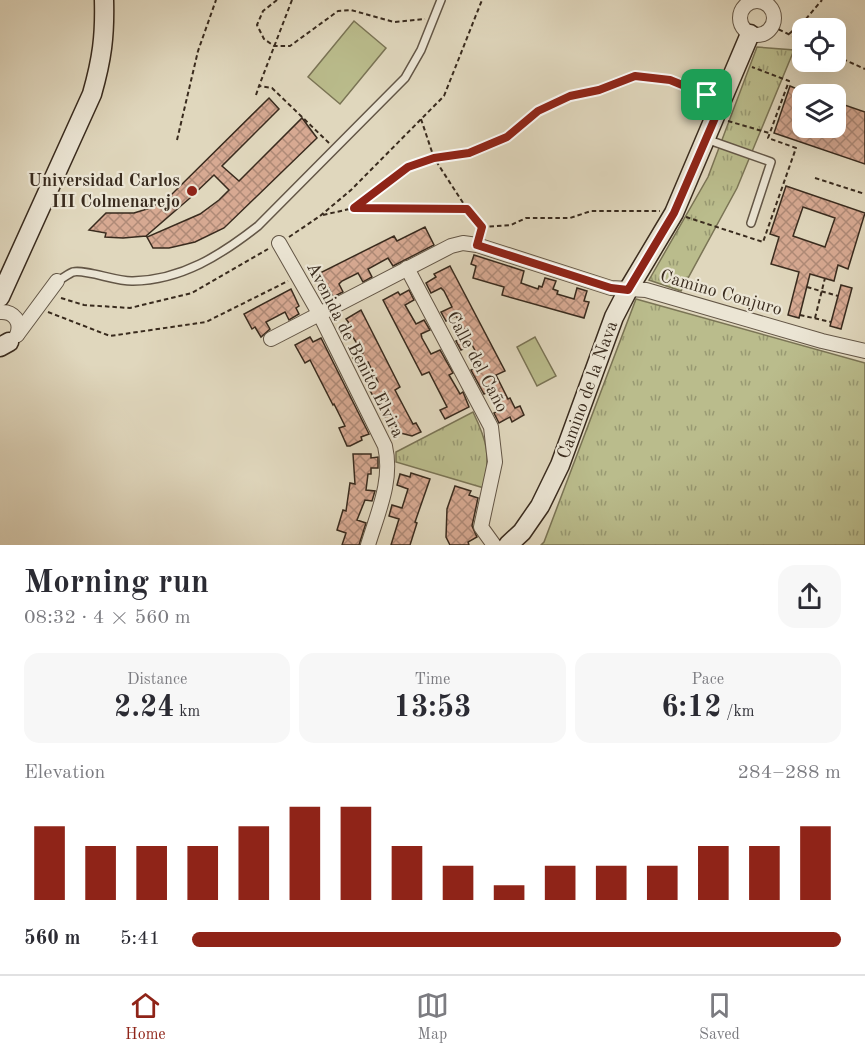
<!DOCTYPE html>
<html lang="en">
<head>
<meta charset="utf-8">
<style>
  body { margin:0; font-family:"Old Standard TT",serif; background:#f7f7f7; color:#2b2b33; height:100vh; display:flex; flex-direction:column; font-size:22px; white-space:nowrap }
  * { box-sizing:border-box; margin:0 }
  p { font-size:20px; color:#7c7c81 }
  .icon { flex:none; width:33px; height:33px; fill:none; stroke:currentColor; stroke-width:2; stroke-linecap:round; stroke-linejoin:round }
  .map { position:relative; height:545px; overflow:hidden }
  .side { display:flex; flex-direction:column; background:#fff; flex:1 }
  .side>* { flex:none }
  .controls { position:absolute; left:792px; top:18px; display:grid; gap:12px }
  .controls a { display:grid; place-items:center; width:54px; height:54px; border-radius:12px; background:#fff; box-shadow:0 6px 24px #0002; font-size:30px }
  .pin { position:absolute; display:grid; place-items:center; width:51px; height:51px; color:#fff; margin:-26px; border-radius:12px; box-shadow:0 3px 9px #0006 }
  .round { display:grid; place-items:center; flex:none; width:63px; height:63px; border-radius:18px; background:#f7f7f7 }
  .headline { display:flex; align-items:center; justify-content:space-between; height:102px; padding:0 24px }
  h1 { font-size:33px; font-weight:800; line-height:45px }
  .figures { display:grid; grid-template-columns:repeat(3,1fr); gap:9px; height:102px; padding:6px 24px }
  .figures div { display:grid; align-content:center; border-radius:15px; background:#f7f7f7; text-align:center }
  .figures b { font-size:30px; font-weight:800 }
  .figures small { font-size:16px; font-weight:400 }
  .figures p { font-size:16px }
  .chart { height:168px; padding:12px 24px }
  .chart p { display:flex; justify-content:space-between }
  .chart svg { width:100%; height:108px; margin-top:6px; stroke:#8f2418; stroke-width:6 }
  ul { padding:0 24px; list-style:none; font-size:20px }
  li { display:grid; grid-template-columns:96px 72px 1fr; align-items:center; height:45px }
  li i { height:15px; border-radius:8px; background:#8f2418 }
  .menu { display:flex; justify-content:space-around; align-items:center; height:84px; border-top:2px solid #e1e1e2; background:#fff; font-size:16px; color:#7c7c81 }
  .menu a { display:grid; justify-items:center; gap:3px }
  .menu .selected { color:#8f2418 }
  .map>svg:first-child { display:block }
</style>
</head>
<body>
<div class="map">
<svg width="865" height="545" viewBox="0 0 865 545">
  <defs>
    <pattern id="grass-tufts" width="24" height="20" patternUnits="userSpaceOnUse" patternTransform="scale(1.5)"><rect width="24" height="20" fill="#babc8c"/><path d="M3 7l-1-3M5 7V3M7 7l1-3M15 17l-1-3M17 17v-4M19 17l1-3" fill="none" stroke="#989972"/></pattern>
    <pattern id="building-cross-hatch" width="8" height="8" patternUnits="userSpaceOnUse" patternTransform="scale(1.5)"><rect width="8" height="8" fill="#d7a992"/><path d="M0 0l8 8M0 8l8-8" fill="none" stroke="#af8a77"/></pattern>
  </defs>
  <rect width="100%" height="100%" fill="#e0d7bd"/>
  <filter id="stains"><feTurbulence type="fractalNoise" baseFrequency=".00333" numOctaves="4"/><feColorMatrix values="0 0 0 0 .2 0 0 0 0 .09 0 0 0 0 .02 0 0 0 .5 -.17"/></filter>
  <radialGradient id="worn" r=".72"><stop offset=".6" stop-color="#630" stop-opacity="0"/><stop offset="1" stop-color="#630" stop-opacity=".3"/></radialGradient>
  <g fill="url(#grass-tufts)" stroke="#7a7455" stroke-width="1.5">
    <path d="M757 47 794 50 737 188 681 291 649 280 708 177Z"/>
    <path d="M636 299 865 363V545H541L544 542Z"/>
    <path d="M473 412C488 443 490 455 484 488L396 462V452Z"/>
  </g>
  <g fill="#babc8c" stroke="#7a7455" stroke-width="1.5">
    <path d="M354 21 386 48 340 104 308 77Z"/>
    <path d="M535 337 556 376 537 386 517 347Z"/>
  </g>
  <g fill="url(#building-cross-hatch)" stroke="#392b1e" stroke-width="1.5" fill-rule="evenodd">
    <path d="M790 86 802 91V128H836V102L865 112V164L774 133Z"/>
    <path d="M269 98 279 109 222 166 239 181 302 118 317 138 224 228 195 242 169 248H153L147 237 200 214 219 200 229 190 214 175 190 198 146 236 123 238 105 237 106 233 89 230 106 213H134L147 209 166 200Z"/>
    <path d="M786 186 865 213 848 269 838 265 834 281 810 274 799 318 788 315 799 272 771 264 779 237 770 234ZM803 207 835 218 825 247 793 236Z"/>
    <path d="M425 227 434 245 393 266 388 258 368 269 372 277 363 282 358 273 342 281 339 284 343 292 333 297 329 288 325 290 316 275 394 236 397 241Z"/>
    <path d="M474 255 524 271 521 283 538 289 539 286 542 287 545 278 556 281 553 289 558 291 557 294 574 299 577 288 587 291 584 301 589 302 584 318 502 295 504 287 473 278 476 266 471 264Z"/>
    <path d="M450 266 505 371 496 375 508 399 510 398 515 408 520 406 524 415 512 422 510 417 499 423 494 413 498 411 488 392 484 394 471 370 482 365 477 354 472 345 461 350 456 341 467 336 463 327 456 316 446 321 441 312 452 307 444 291 441 288 431 293 426 283 436 277 434 274Z"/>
    <path d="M841 285 852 288 841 329 830 326Z"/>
    <path d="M291 289 299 306 296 308 299 314 289 320 285 312 266 322 270 329 261 337 255 327 252 329 244 314Z"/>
    <path d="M409 290 414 300 405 305 416 324 424 320 430 330 421 334 422 338 431 354 440 350 453 373 449 375 460 394 463 392 469 407 445 419 440 410 447 407 429 372 422 375 383 300 398 292 400 295Z"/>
    <path d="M361 310 400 387 395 390 405 409 413 424 416 423 421 432 412 436 393 431 368 387 378 382 368 362 358 367 353 358 363 353 351 334 343 338 338 329 349 323 346 319Z"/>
    <path d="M310 337 313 342 321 338 369 434 361 437 362 440 350 446H347L339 428 345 426 334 404 333 405 310 360 305 363 295 345Z"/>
    <path d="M353 454H371V458L378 457V468H371V474H368L366 490 375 491 372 501 365 500 357 520 366 523 359 545H342L346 533 337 530 343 510 346 511 350 483 355 484Z"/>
    <path d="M411 473 430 479 415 522 417 523 410 545H391L399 519 389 516 392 505 402 508 408 489 397 485 400 474 410 477Z"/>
    <path d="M455 486 471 491 469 495 478 498 472 526 477 537 468 542 469 545H450L446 537 447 509Z"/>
  </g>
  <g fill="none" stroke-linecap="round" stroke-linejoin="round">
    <defs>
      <g id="lane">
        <path d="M706 139 771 162 751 223"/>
        <path d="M57 281C62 279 68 274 73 272 85 269 118 282 133 281 182 280 221 255 258 226L405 78 421 50 441 0"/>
      </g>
      <g id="street">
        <circle cx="757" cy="18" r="17"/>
        <path d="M279 243 319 313 385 446C393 480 378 512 368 545"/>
        <path d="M407 268 491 427 495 462 481 527 494 545"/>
        <path d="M0 312C14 311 22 322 17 335"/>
        <path d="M17 335 57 281"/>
        <path d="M271 339 451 246 463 243 477 245 611 288 646 290 822 341 865 351"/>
      </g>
      <g id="secondary">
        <path d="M0 297 92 94C102 59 105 36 104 0"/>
        <path d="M0 347 9 342"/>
        <path d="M508 545 522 532 540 506 560 465 614 317 628 290 674 213 750 34"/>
      </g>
    </defs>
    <use href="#lane" stroke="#635646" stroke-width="10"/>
    <use href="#street" stroke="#635646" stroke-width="16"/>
    <use href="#secondary" stroke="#392b1e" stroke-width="21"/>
    <g stroke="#392b1e" stroke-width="2" stroke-dasharray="4.5 3" stroke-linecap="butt">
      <path d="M277 0 263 11 257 25 264 39 274 46H290L338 11 351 10 394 22 425 19"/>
      <path d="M292 0 259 86 272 88 329 143"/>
      <path d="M772 26 802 41"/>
      <path d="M789 34 805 20 822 0"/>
      <path d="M836 56 865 69"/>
      <path d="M256 95 259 86"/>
      <path d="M421 119 434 158 467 209"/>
      <path d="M728 121 769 133"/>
      <path d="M177 140 198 51 216 0"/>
      <path d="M815 178 865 194"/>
      <path d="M354 208 408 167 434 158 469 153 507 137 538 111 571 96 599 90 635 76 670 80 707 95 708 97"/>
      <path d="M323 215 354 208 467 209 482 227 480 235"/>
      <path d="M686 217 763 242 796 148 768 138 789 81 752 67"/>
      <path d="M482 227 511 225 526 218H570L591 211H660"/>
      <path d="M289 237 320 216 351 190 444 96 482 0"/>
      <path d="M807 287 838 296"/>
      <path d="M61 298 84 305 130 308 192 293 268 249"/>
      <path d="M48 312 110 336 206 322 288 281"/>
      <path d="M800 315 831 322"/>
      <path d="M815 318 825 278"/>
    </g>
    <use href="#lane" stroke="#ebe5d4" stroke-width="7"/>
    <use href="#street" stroke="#ebe5d4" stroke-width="14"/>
    <use href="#secondary" stroke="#ebe5d4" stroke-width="18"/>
  </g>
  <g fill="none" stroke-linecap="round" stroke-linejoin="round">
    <defs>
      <path id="route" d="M635 76 670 80 707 95 715 118 674 213 628 290 611 288 477 245 482 227 467 209 354 208 408 167 434 158 469 153 507 137 538 111 570 96 599 90Z"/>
    </defs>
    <use href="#route" stroke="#fff" stroke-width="12"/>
    <use href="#route" stroke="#8f2418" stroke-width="8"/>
  </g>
  <circle fill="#8f2418" stroke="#ebe5d4" stroke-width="2" cx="192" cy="191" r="6"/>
  <g text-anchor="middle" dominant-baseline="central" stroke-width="4.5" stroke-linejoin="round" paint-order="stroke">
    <g font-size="18" font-weight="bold" fill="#392b1e" stroke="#ebe5d4" text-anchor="end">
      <text x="180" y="181">Universidad Carlos<tspan x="180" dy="21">III Colmenarejo</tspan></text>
    </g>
    <g font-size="18" fill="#392b1e" stroke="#ebe5d4">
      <text transform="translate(721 293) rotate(16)">Camino Conjuro</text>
      <text transform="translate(355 350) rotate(63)">Avenida de Benito Elvira</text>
      <text transform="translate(477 362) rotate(62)">Calle del Caño</text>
      <text transform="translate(588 390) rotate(-70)">Camino de la Nava</text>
    </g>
  </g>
  <rect width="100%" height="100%" filter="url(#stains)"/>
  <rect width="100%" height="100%" fill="url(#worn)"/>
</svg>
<div class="controls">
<a><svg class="icon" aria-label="locate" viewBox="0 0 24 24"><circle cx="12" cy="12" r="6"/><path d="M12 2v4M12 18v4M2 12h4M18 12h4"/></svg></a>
<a><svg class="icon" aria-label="layers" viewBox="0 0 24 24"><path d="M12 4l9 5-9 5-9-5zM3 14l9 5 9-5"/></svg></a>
</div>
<div class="pin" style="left:707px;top:95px;background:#1e9e55"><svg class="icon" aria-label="arrive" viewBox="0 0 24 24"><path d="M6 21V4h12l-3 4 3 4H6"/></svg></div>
</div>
<section class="side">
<div class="headline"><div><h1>Morning run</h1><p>08:32 · 4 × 560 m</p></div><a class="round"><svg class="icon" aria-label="share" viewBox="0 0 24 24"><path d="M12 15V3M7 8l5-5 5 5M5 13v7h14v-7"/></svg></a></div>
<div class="figures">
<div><p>Distance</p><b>2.24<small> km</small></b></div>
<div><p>Time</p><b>13:53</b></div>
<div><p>Pace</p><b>6:12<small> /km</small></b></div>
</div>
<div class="chart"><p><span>Elevation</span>284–288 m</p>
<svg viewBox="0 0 160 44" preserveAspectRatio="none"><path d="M5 44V14M15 44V22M25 44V22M35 44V22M45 44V14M55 44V6M65 44V6M75 44V22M85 44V30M95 44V38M105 44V30M115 44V30M125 44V30M135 44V22M145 44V22M155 44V14"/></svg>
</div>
<ul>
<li><b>560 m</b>5:41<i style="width:100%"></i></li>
</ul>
</section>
<nav class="menu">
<a class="selected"><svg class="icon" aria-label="home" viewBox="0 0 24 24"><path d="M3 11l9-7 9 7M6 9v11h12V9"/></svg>Home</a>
<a><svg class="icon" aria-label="map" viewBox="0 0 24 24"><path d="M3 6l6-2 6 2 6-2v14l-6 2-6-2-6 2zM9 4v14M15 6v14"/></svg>Map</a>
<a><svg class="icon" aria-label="saved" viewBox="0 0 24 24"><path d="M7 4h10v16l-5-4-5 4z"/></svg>Saved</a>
</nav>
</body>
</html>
